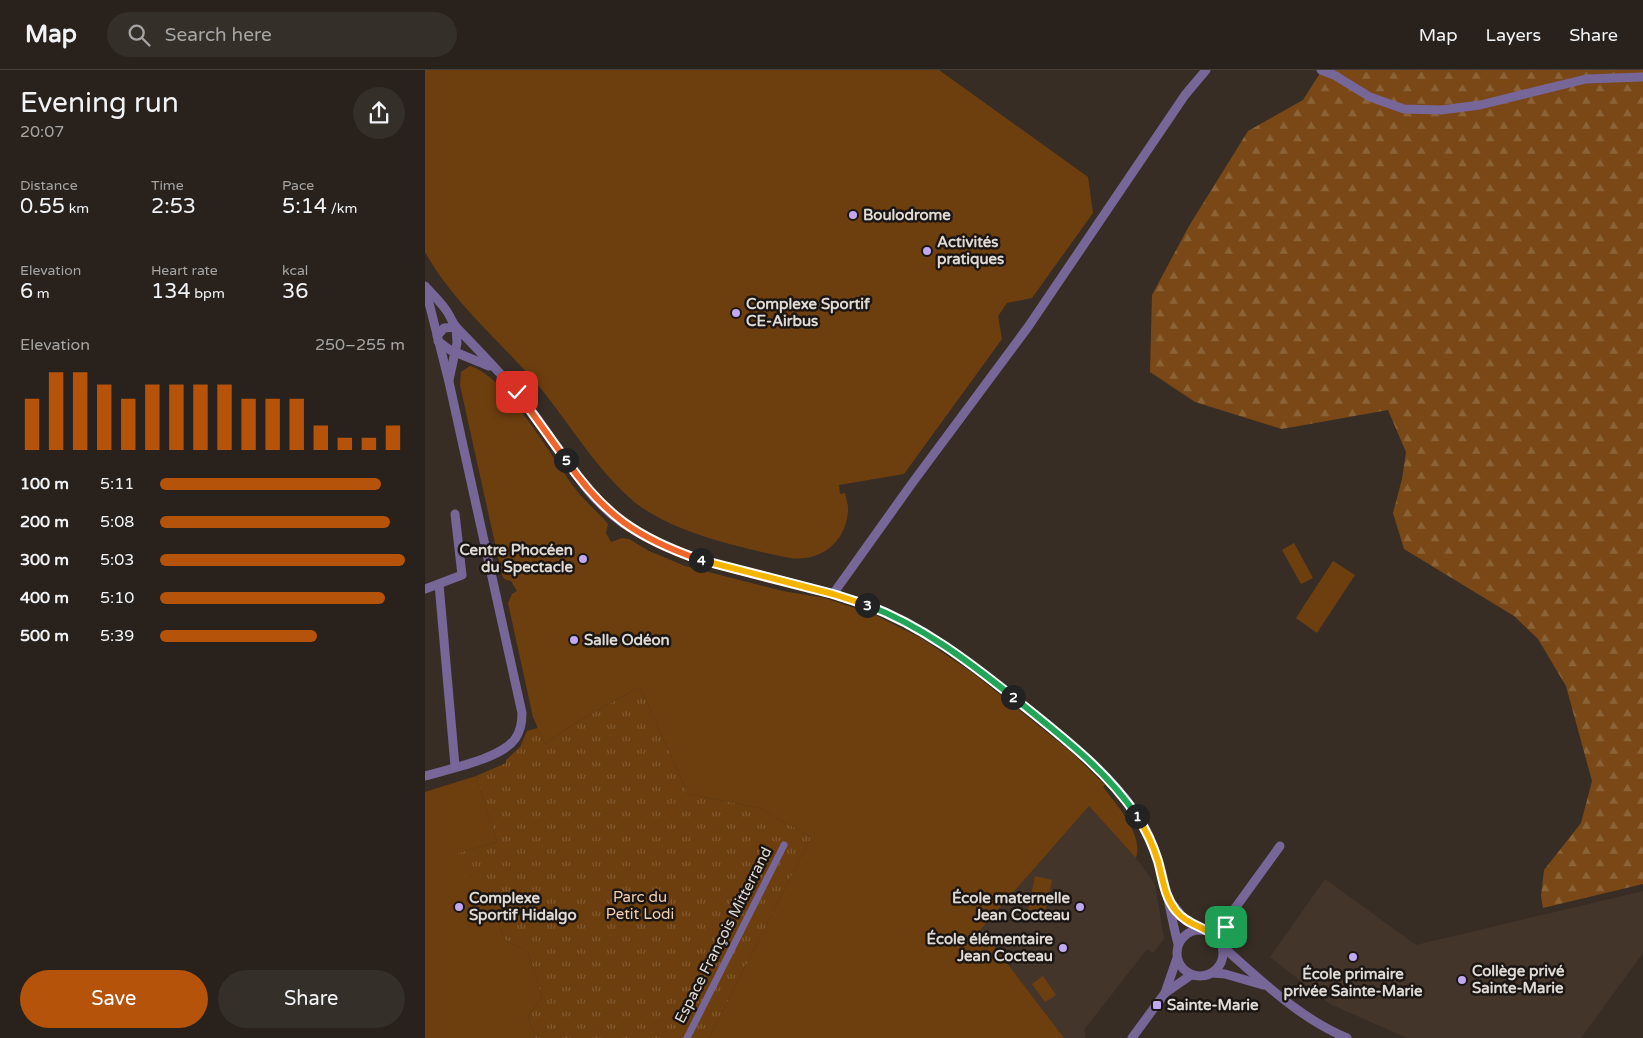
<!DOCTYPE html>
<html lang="en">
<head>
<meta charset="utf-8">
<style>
  body { margin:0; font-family:"Varela Round",sans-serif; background:#352f29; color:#f1f3f6; height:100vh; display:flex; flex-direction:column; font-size:19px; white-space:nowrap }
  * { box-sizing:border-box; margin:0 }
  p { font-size:16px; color:#a5a4a3 }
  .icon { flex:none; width:28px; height:28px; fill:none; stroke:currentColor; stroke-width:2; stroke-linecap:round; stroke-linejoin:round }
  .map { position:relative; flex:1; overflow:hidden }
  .sheet { display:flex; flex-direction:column; background:#29221c; width:425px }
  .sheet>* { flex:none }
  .pin { position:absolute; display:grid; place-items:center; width:42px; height:42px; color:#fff; margin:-21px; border-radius:10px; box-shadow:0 2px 8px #0006 }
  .km { position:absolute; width:25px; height:25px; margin:-12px; border-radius:50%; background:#222; color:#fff; font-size:14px; line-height:25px; text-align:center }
  .round { display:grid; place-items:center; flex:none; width:52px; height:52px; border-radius:26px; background:#352f29 }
  .head { display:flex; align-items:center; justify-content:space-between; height:85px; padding:0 20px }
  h1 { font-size:28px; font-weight:600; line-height:38px }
  .metrics { display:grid; grid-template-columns:repeat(3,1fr); gap:8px; height:85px; padding:5px 20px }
  .metrics div { display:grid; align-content:center }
  .metrics b { font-size:21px; font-weight:600 }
  .metrics small { font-size:14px; font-weight:400 }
  .metrics p { font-size:14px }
  .chart { height:140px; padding:10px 20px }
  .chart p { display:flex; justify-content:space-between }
  .chart svg { width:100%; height:90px; margin-top:5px; stroke:#b45309; stroke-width:6 }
  .cta { display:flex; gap:10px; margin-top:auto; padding:10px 20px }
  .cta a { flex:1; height:58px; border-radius:30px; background:#b45309; color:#fff; font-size:20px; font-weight:600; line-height:58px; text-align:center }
  .cta a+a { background:#352f29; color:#f1f3f6 }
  ul { padding:0 20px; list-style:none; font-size:16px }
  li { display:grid; grid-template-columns:80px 60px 1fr; align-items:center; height:38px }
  li i { height:12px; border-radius:6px; background:#b45309 }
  header { display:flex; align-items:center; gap:30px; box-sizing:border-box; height:70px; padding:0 25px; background:#29221c; border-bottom:1px solid #453f3b }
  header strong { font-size:24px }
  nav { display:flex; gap:28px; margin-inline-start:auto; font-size:18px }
  .search { width:350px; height:45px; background:#352f29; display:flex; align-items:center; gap:12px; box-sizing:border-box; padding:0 18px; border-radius:28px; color:#a5a4a3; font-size:19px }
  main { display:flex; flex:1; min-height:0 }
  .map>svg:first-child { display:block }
</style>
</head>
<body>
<header>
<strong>Map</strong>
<div class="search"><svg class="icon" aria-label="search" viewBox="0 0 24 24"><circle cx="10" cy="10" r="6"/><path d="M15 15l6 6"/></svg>Search here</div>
<nav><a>Map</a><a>Layers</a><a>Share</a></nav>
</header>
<main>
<section class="sheet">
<div class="head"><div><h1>Evening run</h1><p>20:07</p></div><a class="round"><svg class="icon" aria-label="share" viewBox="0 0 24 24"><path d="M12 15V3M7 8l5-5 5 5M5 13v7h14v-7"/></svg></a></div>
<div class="metrics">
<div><p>Distance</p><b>0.55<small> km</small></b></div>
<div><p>Time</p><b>2:53</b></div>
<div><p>Pace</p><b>5:14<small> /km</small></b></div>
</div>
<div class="metrics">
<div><p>Elevation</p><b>6<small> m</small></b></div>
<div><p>Heart rate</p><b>134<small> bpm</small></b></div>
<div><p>kcal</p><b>36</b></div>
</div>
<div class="chart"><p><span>Elevation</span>250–255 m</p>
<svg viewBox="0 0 160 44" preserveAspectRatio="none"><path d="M5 44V19M15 44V6M25 44V6M35 44V12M45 44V19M55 44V12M65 44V12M75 44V12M85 44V12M95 44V19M105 44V19M115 44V19M125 44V32M135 44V38M145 44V38M155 44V32"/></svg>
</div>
<ul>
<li><b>100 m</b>5:11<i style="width:90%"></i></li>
<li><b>200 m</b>5:08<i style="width:94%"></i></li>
<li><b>300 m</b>5:03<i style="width:100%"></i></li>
<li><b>400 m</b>5:10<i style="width:92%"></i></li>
<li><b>500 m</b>5:39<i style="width:64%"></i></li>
</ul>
<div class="cta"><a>Save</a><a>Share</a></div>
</section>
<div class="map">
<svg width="1218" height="968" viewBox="0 0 1218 968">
  <defs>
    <pattern id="forest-firs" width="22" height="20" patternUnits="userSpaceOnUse" patternTransform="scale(1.25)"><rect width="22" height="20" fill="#794816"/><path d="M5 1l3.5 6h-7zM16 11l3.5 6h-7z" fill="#8c6237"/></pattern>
    <pattern id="park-tufts" width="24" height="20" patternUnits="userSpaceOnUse" patternTransform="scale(1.25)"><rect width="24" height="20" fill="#6e3f0e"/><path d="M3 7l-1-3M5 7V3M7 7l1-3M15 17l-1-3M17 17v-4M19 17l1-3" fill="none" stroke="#825a30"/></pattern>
  </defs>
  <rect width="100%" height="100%" fill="#372d25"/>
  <g fill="#44352a">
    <path d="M664 736 711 788 730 814 739 869 728 883 722 879 659 960 661 966 660 968H639L556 859Z"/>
    <path d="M900 809 991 875 1218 821V883L1156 968H982L905 934 845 887Z"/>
  </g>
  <g fill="#6e3f0e">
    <path d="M0 0H514L663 107 668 143 607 228 582 233 573 246 577 269 479 404 414 415 415 424 420 423C421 429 424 436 423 442 420 474 394 492 365 488 317 478 243 462 206 429 166 394 140 345 105 306 69 266 26 229 0 182Z"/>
    <path d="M45 296C81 306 126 387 149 417 159 431 172 441 183 454L181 463 186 472 197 468 204 469 224 481 260 496 358 521 399 528 448 544 496 568 548 603 645 681 680 715 678 717C691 734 719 765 711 788L664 736 556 859 639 968H284L386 767 335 738 263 724 215 617 153 651 120 674 108 647 83 533 87 524 92 521 86 511 79 509 77 505 35 315 36 302Z"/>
    <path d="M869 473 888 508 876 514 857 480Z"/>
    <path d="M908 491 930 505 892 563 871 548Z"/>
    <path d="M51 706 72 772 33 783 56 801 79 869 103 882 117 927 103 947 110 968H0V722Z"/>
    <path d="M610 806 627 810 620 843 603 840Z"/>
    <path d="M618 906 631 925 620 932 607 914Z"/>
  </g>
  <path fill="url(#forest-firs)" d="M897 0H1218V814L1118 838 1116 826 1119 800 1156 753 1167 711 1141 616 1113 569 1089 546 979 479 968 443 977 409 981 382 963 340 857 359 770 332 725 302 727 225 764 156 823 61 878 30Z"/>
  <path fill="url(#park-tufts)" d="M215 617 263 724 335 738 386 767 284 968H110L103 947 117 927 103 882 79 869 56 802 40 806 33 783 72 772 51 706 81 693V690L95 677 102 661 113 658 120 674 153 651Z"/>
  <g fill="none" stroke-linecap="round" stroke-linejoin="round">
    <path stroke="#776698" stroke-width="7" d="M262 968 359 775"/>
    <g stroke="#776698" stroke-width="9">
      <path d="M896 0 909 5 945 27 979 39 1016 40 1055 35 1161 9 1218 7"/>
      <path d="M0 216C7 224 15 231 21 240 25 245 27 253 32 258 57 284 84 311 106 340 135 378 158 426 199 454 268 500 351 504 428 530 496 552 551 598 606 642 647 675 694 710 720 758 739 793 743 836 753 874"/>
      <path d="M0 217 24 312 97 643C97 652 96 661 90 669 76 689 23 699 0 706"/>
      <path d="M12 266 19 258 31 257 32 273 24 310"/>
      <path d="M13 271 25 280 64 296"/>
      <path d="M14 514 30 696"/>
      <path d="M0 519 37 505 30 444"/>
      <path d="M408 524 488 412 603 257 760 25 781 0"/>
      <path d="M745 831 761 851 776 860"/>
      <circle cx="775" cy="883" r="23"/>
      <path d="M784 861 806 842"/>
      <path d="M795 870 808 841 855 776"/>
      <path d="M798 877C837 911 874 948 922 968"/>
      <path d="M788 903 800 904 838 915"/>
      <path d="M740 923 766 905"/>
      <path d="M707 968 740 923 752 888"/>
    </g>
  </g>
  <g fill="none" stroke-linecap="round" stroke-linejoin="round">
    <defs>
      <path id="split-1" d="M712 746C721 760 728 775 733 791 738 809 739 826 751 841 763 856 783 857 795 870L801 857"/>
      <path id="split-2" d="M588 627C632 663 680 698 712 746"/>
      <path id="split-3" d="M442 535C497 556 543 591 588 627"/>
      <path id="split-4" d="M276 490 408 524 442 535"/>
      <path id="split-5" d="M141 390C179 445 212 468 276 490"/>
      <path id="split-6" d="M92 322 141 390"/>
    </defs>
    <use href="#split-1" stroke="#fff" stroke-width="10"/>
    <use href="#split-2" stroke="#fff" stroke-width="10"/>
    <use href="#split-3" stroke="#fff" stroke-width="10"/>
    <use href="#split-4" stroke="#fff" stroke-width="10"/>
    <use href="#split-5" stroke="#fff" stroke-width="10"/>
    <use href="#split-6" stroke="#fff" stroke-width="10"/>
    <use href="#split-1" stroke="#f5b400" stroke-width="6"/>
    <use href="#split-2" stroke="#22a559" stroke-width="6"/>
    <use href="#split-3" stroke="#22a559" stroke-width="6"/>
    <use href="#split-4" stroke="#f5b400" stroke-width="6"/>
    <use href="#split-5" stroke="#f0652b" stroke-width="6"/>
    <use href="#split-6" stroke="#f0652b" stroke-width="6"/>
  </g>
  <g fill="#c0a8f3" stroke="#1b1613" stroke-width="2">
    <circle cx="428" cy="145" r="5"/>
    <circle cx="502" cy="181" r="5"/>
    <circle cx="311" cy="243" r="5"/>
    <circle cx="158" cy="489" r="5"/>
    <circle cx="149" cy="570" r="5"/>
    <circle cx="34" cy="837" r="5"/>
    <circle cx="655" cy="837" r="5"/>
    <circle cx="638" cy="878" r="5"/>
    <circle cx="928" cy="887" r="5"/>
    <circle cx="1037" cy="910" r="5"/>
    <rect x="727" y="930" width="10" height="10" rx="2.5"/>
  </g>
  <g text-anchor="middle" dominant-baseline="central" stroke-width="5" stroke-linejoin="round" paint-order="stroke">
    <g font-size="15" font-weight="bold" fill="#e0dad5" stroke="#1b1613" text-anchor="start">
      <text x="438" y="145">Boulodrome</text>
      <text x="512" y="172">Activités<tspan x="512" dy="17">pratiques</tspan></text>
      <text x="321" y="234">Complexe Sportif<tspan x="321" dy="17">CE-Airbus</tspan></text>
      <text x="148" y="480" text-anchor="end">Centre Phocéen<tspan x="148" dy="17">du Spectacle</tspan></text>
      <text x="159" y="570">Salle Odéon</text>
      <text x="44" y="828">Complexe<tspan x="44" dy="17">Sportif Hidalgo</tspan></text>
      <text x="645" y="828" text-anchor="end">École maternelle<tspan x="645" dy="17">Jean Cocteau</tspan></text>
      <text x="628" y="869" text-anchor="end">École élémentaire<tspan x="628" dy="17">Jean Cocteau</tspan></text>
      <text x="1047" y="901">Collège privé<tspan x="1047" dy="17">Sainte-Marie</tspan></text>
      <text x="928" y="904" text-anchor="middle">École primaire<tspan x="928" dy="17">privée Sainte-Marie</tspan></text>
      <text x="742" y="935">Sainte-Marie</text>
    </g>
    <g font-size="15" fill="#f4cfb1" stroke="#1b1613">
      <text x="215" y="827">Parc du<tspan x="215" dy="17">Petit Lodi</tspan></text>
    </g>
    <g font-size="15" fill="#e0dad5" stroke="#1b1613">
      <text transform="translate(298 865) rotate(-63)">Espace François Mitterrand</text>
    </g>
  </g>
</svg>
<div class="pin" style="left:801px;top:857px;background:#1e9e55"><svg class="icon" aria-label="arrive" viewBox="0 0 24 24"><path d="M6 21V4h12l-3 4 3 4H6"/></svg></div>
<div class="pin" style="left:92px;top:322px;background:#d93025"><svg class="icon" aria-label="check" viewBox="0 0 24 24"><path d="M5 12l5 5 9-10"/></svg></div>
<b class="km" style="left:712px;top:746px">1</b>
<b class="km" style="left:588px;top:627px">2</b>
<b class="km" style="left:442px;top:535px">3</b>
<b class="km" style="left:276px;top:490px">4</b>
<b class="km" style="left:141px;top:390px">5</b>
</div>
</main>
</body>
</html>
